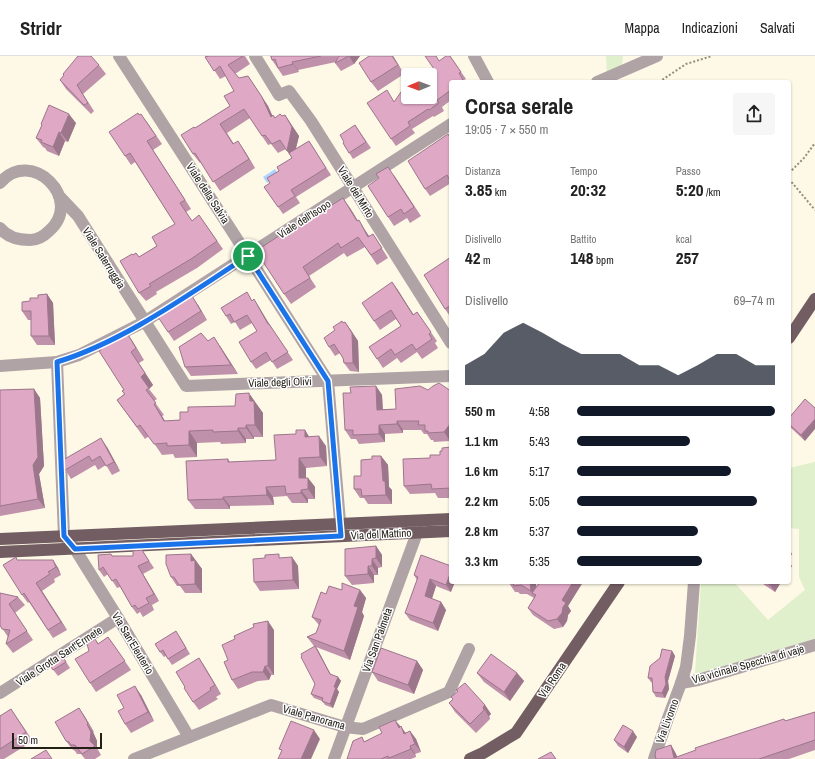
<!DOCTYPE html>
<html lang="it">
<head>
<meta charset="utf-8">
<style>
  body { margin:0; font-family:"Archivo Narrow",sans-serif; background:#f6f6f6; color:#222; height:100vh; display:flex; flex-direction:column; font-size:15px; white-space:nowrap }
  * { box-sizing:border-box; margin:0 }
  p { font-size:13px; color:#767676 }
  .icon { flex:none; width:22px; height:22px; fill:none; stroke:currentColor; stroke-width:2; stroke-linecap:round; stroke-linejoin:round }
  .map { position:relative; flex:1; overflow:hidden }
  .drawer { position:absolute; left:449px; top:24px; width:342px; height:504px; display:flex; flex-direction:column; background:#fff; border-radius:4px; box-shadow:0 1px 3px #0004 }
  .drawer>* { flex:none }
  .needle { width:26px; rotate:269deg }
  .tools { position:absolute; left:401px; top:12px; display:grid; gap:8px }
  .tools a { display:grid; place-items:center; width:36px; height:36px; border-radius:4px; background:#fff; box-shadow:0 1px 3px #0004; font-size:20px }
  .scale { position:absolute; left:12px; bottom:10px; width:90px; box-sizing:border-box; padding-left:4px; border:2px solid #232017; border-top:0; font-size:11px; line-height:14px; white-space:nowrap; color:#232017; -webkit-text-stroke:3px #fff; paint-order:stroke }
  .pin { position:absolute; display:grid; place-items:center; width:34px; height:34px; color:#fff; margin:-17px; border:2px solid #fff; border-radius:50%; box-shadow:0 1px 4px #0007 }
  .round { display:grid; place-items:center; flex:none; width:42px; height:42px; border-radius:4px; background:#f6f6f6 }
  .overview { display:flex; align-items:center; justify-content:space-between; height:68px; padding:0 16px }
  h1 { font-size:22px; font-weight:700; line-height:30px }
  .stats { display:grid; grid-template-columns:repeat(3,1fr); gap:6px; height:68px; padding:4px 16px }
  .stats div { display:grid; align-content:center }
  .stats b { font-size:17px; font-weight:700 }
  .stats small { font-size:11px; font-weight:400 }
  .stats p { font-size:11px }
  .chart { height:112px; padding:8px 16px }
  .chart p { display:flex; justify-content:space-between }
  .chart svg { width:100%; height:72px; margin-top:4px; fill:#111827; opacity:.7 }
  ul { padding:0 16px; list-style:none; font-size:13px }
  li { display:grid; grid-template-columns:64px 48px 1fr; align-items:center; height:30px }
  li i { height:10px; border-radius:5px; background:#111827 }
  header { display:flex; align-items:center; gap:24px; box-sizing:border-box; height:56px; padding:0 20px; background:#fff; border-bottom:1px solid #e0e0e0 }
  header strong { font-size:19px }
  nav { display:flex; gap:22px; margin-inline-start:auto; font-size:14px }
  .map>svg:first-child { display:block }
</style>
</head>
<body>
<header>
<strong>Stridr</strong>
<nav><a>Mappa</a><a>Indicazioni</a><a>Salvati</a></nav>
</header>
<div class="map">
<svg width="815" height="703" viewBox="0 0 815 703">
  <rect width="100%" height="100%" fill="#fef9e6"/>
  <g fill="#e0efcc">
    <path d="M606 0H623L622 10 607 17Z"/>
    <path d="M815 406V585L698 620 695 617 701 526H734L768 564 805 534 799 521V473L789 472V412Z"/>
  </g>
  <path fill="#acd3fe" d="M275 113 279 119 267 127 263 121Z"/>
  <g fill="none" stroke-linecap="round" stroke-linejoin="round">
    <g stroke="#918d7f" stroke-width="2" stroke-dasharray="2 2" stroke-linecap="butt">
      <path d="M659 26 686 8 712 0"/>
      <path d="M789 117 804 102 815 87"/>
      <path d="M789 123 815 154"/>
    </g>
    <g stroke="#afa3a6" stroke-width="12">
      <path d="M119 0 248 200 328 325 341 477"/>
      <path d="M255 0 279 39 289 35 311 65 451 287"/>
      <path d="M474 0 488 26"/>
      <path d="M597 26 657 0"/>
      <path d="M0 127C31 90 85 144 49 175 44 180 37 184 30 184 19 184 7 181 0 172"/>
      <path d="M59 140 78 160 186 330 451 320"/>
      <path d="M57 306 64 480 75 493 118 562 189 681"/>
      <path d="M0 310 57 306 79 299 144 266 451 68"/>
      <path d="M681 627 698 624 815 589"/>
      <path d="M0 637 118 562"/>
      <path d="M134 703 271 649 345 671 363 673 449 636 469 593"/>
      <path d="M334 703 417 477V468"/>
      <path d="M654 703 668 662 681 627 686 611 690 580 694 526"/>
    </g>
    <g stroke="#715d62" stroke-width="12">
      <path d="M789 282 815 243"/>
      <path d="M0 483 451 463"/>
      <path d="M0 496 451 475"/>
      <path d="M470 703 483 697 516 677 619 526"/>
    </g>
  </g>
  <g fill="#c091aa">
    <path d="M205 0H245L250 8 235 18 239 22 248 20 268 50 272 59 275 62 285 59 299 80 296 93 309 85 331 119 296 141 300 147 283 158 264 131 270 127 279 115 292 102 286 93 278 97 271 88 268 89 250 62 227 77 234 88 244 94 255 112 220 135 201 106 200 107 193 98 195 72 230 50 234 35 226 20 220 23Z"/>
    <path d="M270 0H360L354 8 341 15 335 7 336 6 298 14 299 16 283 20 272 4Z"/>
    <path d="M369 0H393L404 18 378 35 371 26Z"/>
    <path d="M450 0 466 23 464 24 465 26H451V44L442 51 444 55 434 61 433 60 412 73 415 77 396 90 391 83 395 46 408 41 434 13 439 5Z"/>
    <path d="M99 9 106 18 83 38 94 55 91 58 66 33 60 24 64 20 63 18Z"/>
    <path d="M140 59 147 66 162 88 153 94 191 153 186 156 192 165 199 159 223 193 197 212 156 236 157 238 146 245 139 237 133 199 136 197 139 201 157 190 175 168 135 106 131 109 125 100Z"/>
    <path d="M76 67 68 86 65 85 59 100 47 95 45 92 43 91 36 82 42 69 41 68Z"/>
    <path d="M355 69 371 92 353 103 343 87 344 86Z"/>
    <path d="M451 78V127L430 140 425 133 449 80Z"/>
    <path d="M394 119 421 160 410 167 407 162 394 170 388 161Z"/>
    <path d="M350 152 358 165 365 174 369 180 373 178 388 202 377 209 365 191 347 201 344 197 309 220 316 231 291 248 284 238 305 166Z"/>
    <path d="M451 201V262L445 253Z"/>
    <path d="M392 226 414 259 417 256 437 285 435 287 438 292 422 303 417 296 401 307 397 302 383 312 369 291 401 270 396 263 380 274 374 265Z"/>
    <path d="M47 238 53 247 55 289H37L31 280V264H28L22 255 30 245Z"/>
    <path d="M252 244 259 251 269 268 293 304 277 313 271 304 256 313 251 306 257 275 252 267 240 274 235 266 231 268 226 260Z"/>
    <path d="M198 249 207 264 174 285 168 276Z"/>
    <path d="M343 267 351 274 358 285 359 316 350 315 344 307 343 302 340 297 335 300 329 291Z"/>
    <path d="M125 274 144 304 139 307 153 329 149 333 157 343 154 345 164 359 162 360 165 365 180 364 188 356 235 350 257 349 263 357V381H254V383H246V387L221 388 220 386 197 387V401L175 402 173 398 162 399 149 380 145 383 117 344 124 338 122 335 124 334 101 294Z"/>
    <path d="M208 285 220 290 238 318 191 320 185 311Z"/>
    <path d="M376 330 382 339 383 353H396L428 334 451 335V383L450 385 434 386 433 384H431L427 378H424L421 374H403V377L385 378V386L359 388 356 383H351L345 374 351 337Z"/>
    <path d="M34 333 40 342 44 410 39 418 45 452 0 460V334Z"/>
    <path d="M805 343V385L789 370V362Z"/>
    <path d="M305 374 309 381 326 390 327 410 306 412V422H308L315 431V443H308V447H292L287 440 273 441 274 449 230 450V453H195L188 444 228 403 230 406 276 404 296 378Z"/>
    <path d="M107 391 120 415 112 419 106 409 98 414 95 409 71 423 63 410Z"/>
    <path d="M451 391V442H438L435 437 410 438 404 430 430 402 440 399 442 395Z"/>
    <path d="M381 400 388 409 389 431 392 434V448H368L364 442H360L354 433 361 420 372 403Z"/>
    <path d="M376 490 382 499V511L378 512V519H374V527L352 529 345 520Z"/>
    <path d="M142 494 154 512 143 518 159 545 152 549 154 554 143 561 140 556 137 558 132 551 120 531 117 532 108 518 104 521 99 514 112 500H133Z"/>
    <path d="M191 498 202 513V537H185L180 530H177L171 521Z"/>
    <path d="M292 501 298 510 299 533 260 535 254 526Z"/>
    <path d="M17 504H53L58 512 61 519 54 523 55 526 42 535 67 574 53 582 29 546 28 547 22 539Z"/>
    <path d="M451 510V536L436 530 432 543 441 546 446 554 438 575 410 564 405 557 417 524 414 519Z"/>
    <path d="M509 526 536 531 540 526H583L568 550 571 555 568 559 567 565 563 571 554 573 533 559 528 552 534 542 527 538H520L518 536H515L509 527Z"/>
    <path d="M760 526H781L775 536Z"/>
    <path d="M342 534H360L366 542 362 556 364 560 350 604 316 591 331 619 338 621 341 625 337 633 339 636 333 652 325 649 322 645 314 642 311 638 315 628 314 590 307 581 316 577 319 569 312 561 326 538Z"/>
    <path d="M0 537 18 541 25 549 15 557 33 584 13 597 6 588 8 581 0 569Z"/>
    <path d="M274 574V619H271L269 624 258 625 238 633 232 624 228 604Z"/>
    <path d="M108 581 131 614 96 636 90 627 89 595 95 583 99 588Z"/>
    <path d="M180 581 190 598 172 609 166 600 164 601 160 596Z"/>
    <path d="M672 595 675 600 668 625 669 633 665 642 656 641 653 636V627L651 626 648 622Z"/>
    <path d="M61 598 70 612 58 620 48 607Z"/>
    <path d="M199 602 221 638 216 641 218 643 199 654 193 646 185 631Z"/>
    <path d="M417 605 423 614 414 638 378 625 372 616Z"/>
    <path d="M477 617H517L524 625 510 645 484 626Z"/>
    <path d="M141 639 154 665 131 677 125 668 124 652Z"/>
    <path d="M451 641 485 649 491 658 489 660 490 663 476 677 455 656 449 647 453 643Z"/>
    <path d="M79 652 85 661 94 676H93L97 685V692L101 699 95 703H85L81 698H77L75 695 72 693 66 685Z"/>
    <path d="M11 653 33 685 4 703H0V660Z"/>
    <path d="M815 656V694L789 703H656L671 689 676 698 677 701Z"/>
    <path d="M400 671 406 677 410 675 416 683 421 696 415 698 416 701 411 703H347L365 685Z"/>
    <path d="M637 681 628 697 618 690 614 684Z"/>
  </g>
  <g fill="#9c768b">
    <path d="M349 0H360L354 8Z"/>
    <path d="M392 0H393L404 18Z"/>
    <path d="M292 6 298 14 299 16 293 8Z"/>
    <path d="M248 20 268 50 277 70 271 61Z"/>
    <path d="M69 58 76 67 68 86 61 77Z"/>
    <path d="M285 59 299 80 293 103 287 95Z"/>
    <path d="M59 76 65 85 59 100 53 91Z"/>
    <path d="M147 85 153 94 191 153 185 144Z"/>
    <path d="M238 85 244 94 255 112 249 103Z"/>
    <path d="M343 142 350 152 364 175 357 165Z"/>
    <path d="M359 164 365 174 375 190 368 181Z"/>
    <path d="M392 226 398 234 419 268 413 259Z"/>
    <path d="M47 238 53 247 55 289 49 280Z"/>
    <path d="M192 240 198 249 207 264 201 255Z"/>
    <path d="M254 243 259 251 274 276 268 268Z"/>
    <path d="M345 266 358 285 359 316 353 307Z"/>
    <path d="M125 274 133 286 144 304 136 292Z"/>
    <path d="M214 281 220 290 238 318 231 309Z"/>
    <path d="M131 296 153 329 149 333 141 321Z"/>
    <path d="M376 330 382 339 383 362 377 354Z"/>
    <path d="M34 333 40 342 44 410 39 418 45 452 38 443 33 409Z"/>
    <path d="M249 337 263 357V381L255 369 250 345Z"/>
    <path d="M154 348 162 360 172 377 164 365Z"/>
    <path d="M815 363V373L805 385 801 379Z"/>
    <path d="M397 365 403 374V377L397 368Z"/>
    <path d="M451 367V383L450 385 444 376Z"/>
    <path d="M246 369 254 381V383L246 372Z"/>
    <path d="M379 369 385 378V386L379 378Z"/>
    <path d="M238 372 246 383V387L238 375Z"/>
    <path d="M305 374 311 384 305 381Z"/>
    <path d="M189 375 197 387V401L189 389Z"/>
    <path d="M319 380 326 390 327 410 320 401Z"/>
    <path d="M101 382 107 391 120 415 114 406Z"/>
    <path d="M381 400 388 409 389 431 392 434V448L386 439 383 425Z"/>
    <path d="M299 402 306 412V432L299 422Z"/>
    <path d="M308 422 315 431V443L308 433Z"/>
    <path d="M266 431 273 441 274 449 267 439Z"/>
    <path d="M301 434 308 443V447L301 437Z"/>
    <path d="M223 441 230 450V453L223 443Z"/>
    <path d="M376 490 382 499V511L376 502Z"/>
    <path d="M789 493 792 498 789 503Z"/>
    <path d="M191 498 202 513V537L195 528 191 505Z"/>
    <path d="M292 501 298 510 299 533 293 524Z"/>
    <path d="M372 503 378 512V519L372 510Z"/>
    <path d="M53 504 58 512 61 519 56 511Z"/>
    <path d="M789 506 792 510 789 515Z"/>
    <path d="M138 510 143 518 159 545 154 538Z"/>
    <path d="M368 510 374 519V527L368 518Z"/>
    <path d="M451 515V526H455L451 536 446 529Z"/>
    <path d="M430 523 436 530 430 548 425 540Z"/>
    <path d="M530 526H536L537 540 532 537 537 544 531 535Z"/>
    <path d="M573 526H583L568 550 571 555 568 559 567 565 563 571 557 563 562 544Z"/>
    <path d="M772 526H781L775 536 770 529Z"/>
    <path d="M36 527 42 535 67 574 61 566Z"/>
    <path d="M360 534 366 542 362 556 364 560 350 604 344 595 354 550Z"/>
    <path d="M441 546 446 554 438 575 433 567Z"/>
    <path d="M268 565 274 574V619L268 610Z"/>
    <path d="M315 590 318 594 333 623 330 618Z"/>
    <path d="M672 595 675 600 668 625 669 633 665 642 662 637 665 621Z"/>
    <path d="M199 602 205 611 221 638 215 629Z"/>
    <path d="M417 605 423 614 414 638 408 629Z"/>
    <path d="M265 610 271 619 269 624 263 616Z"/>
    <path d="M517 617 524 625 510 645 504 636Z"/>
    <path d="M338 621 341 625 337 633 339 636 333 652 330 648 334 631Z"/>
    <path d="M135 630 141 639 154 665 148 656Z"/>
    <path d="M485 649 491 658 489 660 490 663 483 651Z"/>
    <path d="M79 652 85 661 94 676 88 667Z"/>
    <path d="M395 664 401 671 399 672Z"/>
    <path d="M87 668 93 676 97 685V692L90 685Z"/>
    <path d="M401 670 406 678H404Z"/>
    <path d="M314 674 320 683 311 703H301Z"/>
    <path d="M410 675 416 683 421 696 415 688Z"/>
    <path d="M633 675 637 681 628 697 624 691Z"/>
    <path d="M671 689 676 698 678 703 674 702Z"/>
    <path d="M410 690 415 698 416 701 411 693Z"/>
  </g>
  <g fill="#dfa9c6" stroke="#9c768b">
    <path d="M78 0H91L99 9 77 29 88 47 84 49 60 24 64 19 63 18Z"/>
    <path d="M209 0H243L228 9 239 22 248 20 262 41 271 61 273 59 275 62 280 58 282 60 285 59 292 71 287 95 280 84 272 88 265 79 262 80 244 53 220 68 233 88 238 85 249 103 213 126 195 97 193 98 181 79 194 71 195 72 230 50 224 40 234 35 220 10 214 15 205 1Z"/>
    <path d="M271 0H321L292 6 293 8 278 12 275 3 272 4Z"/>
    <path d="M339 0H349L335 7Z"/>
    <path d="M369 0H392L398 9 371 26 359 7Z"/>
    <path d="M425 0H436L439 5 446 0H450L461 16 459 17 463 24 460 26H451V34L437 44 439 47 429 54 428 53 408 66 410 70 391 83 367 47 387 34 394 46 408 26V41H430V19H424L434 13Z"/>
    <path d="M49 49 69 58 61 77 59 76 53 91 41 86 42 84 36 82 42 69 41 68Z"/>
    <path d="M138 57 139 59 141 58 156 80 147 85 185 144 180 147 192 165 199 159 217 185 191 203 149 228 151 230 139 237 120 205 132 198 133 199 136 197 139 201 157 190 152 181 175 168 130 97 125 100 109 76Z"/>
    <path d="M355 69 366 86 349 97 343 87 344 86 340 79Z"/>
    <path d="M448 78 449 80 451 78V126L447 119 425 133 408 105Z"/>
    <path d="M309 85 326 112 291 134 295 140 278 151 264 131 270 127 267 122 279 115 277 111 292 102 289 97Z"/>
    <path d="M388 111 414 151 404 158 401 153 388 161 368 130 379 122 376 118Z"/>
    <path d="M343 142 357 165 359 164 368 181 373 178 382 192 371 199 358 181 341 192 338 187 303 211 310 222 284 238 256 195 303 164 305 166Z"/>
    <path d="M451 201V249L445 253 424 219Z"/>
    <path d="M392 226 413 259 417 256 431 276 429 278 432 283 416 294 412 288 395 299 391 293 377 303 369 291 401 270 391 254 374 265 362 247Z"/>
    <path d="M247 236 252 245 254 243 268 268H269L288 296 272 306 266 296 251 306 239 286 257 275 247 259 234 266 230 258 226 260 221 252Z"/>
    <path d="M47 238 49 280H31V255H22V246L30 245V242H38V239Z"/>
    <path d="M192 240 201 255 168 276 158 261Z"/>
    <path d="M342 265 343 267 345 266 352 277 353 307H344L343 302 334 288 329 291 324 282 335 274 333 271Z"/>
    <path d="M125 274 136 292 131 296 145 317 141 321 149 332 146 334 156 347 154 348 164 365 180 364V356H188V351L235 350 236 338 249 337 250 345H254L255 369H246V372H238V375L213 376V374L189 375V389L167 390V387L154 388 140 369 137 371 117 344 125 338 122 335 124 334 99 295 101 294 99 289Z"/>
    <path d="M201 277 208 285 214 281 231 309 185 311 179 291Z"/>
    <path d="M439 327 451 335V367L444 376 428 377V375H425V369H418L419 365H397V368L379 369V378L353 379V374H345L343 337H351L350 331 376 330 377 354 396 353 395 333 420 330 428 334 433 330Z"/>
    <path d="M34 333 38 401 33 409 38 443 0 450V334Z"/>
    <path d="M805 343 815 352V363L801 379 789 368V362Z"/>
    <path d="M296 374H305V381L319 380 320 401 299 402V422H308V433L301 434V437L286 438 285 430 266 431 267 439 223 441V443L188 444 186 405 228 403V406L276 404 274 379 296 378Z"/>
    <path d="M101 382 114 406 106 410 100 400 92 405 89 400 65 414 63 410V404Z"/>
    <path d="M451 391V432L432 433 431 428 404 430 403 403 430 402V399H440V395H442V392Z"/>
    <path d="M372 400H381L383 425H385L386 439 362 440 361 433H354V420H361V404L372 403Z"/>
    <path d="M376 490V502L372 503V510H368V518L345 520V493Z"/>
    <path d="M142 494 149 505 138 510 154 538 146 542 149 547 138 553 135 549 132 551 116 523 112 525 103 511 99 514 98 499 111 498 112 500H133V495Z"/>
    <path d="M191 498V505L195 504V528L179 529 174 521H171L166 508V499Z"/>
    <path d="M279 498V502L292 501 293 524 254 526 253 503 265 502V499Z"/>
    <path d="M421 499 451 510V515L446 529 430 523 425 540 441 546 433 567 405 557 418 521 414 519Z"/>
    <path d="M16 501 17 504H53L56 511 48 516 50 518 36 527 61 566 48 574 24 537 22 539 3 509Z"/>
    <path d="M509 526H530L531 535 521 529 514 530 513 527H509Z"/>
    <path d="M540 526H573L562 544 566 547 563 551 562 557 557 563 548 565 528 552 536 539 532 537Z"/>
    <path d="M766 526H772L770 529Z"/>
    <path d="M342 527 360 534 354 550 358 551 344 595 307 581 316 577 321 564 312 561 321 536 326 538 329 530 342 534Z"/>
    <path d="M0 537 18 541 9 548 27 575 6 588 10 574 2 573 0 569Z"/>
    <path d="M268 565V610H265L263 616H252L232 624 224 606 228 604 222 589 235 583 234 580 254 571 253 568Z"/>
    <path d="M176 575 186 592 168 603 163 594 160 596 155 588Z"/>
    <path d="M108 581 125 605 90 627 75 603 89 595 87 588 95 583 98 588Z"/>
    <path d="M315 590 330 618 338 621 334 631H336L330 648 322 645 323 642 311 638 315 628 301 601 302 600 301 598Z"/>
    <path d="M381 592 417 605 408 629 372 616Z"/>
    <path d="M662 593 672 595 665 621 666 628 662 637 653 636 652 622H648L650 610 660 602Z"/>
    <path d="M61 598 66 606 53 614 48 607Z"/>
    <path d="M491 598 517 617 504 636 477 617Z"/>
    <path d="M199 602 215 629 210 632 211 634 193 646 184 632 185 631 176 616Z"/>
    <path d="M465 627 485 649 483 651 484 654 470 668 449 647 453 643 451 641 458 635 456 634Z"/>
    <path d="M135 630 148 656 125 668 118 655 124 652 117 639Z"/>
    <path d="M79 652 88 667 87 668 91 676 90 685 95 690 82 698 75 689H71L69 686 66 685 55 666Z"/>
    <path d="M11 653 26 676 0 693V660Z"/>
    <path d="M815 656V684L759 703H656L655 699 656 694 671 689 674 702 696 694 695 692 784 663 785 665Z"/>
    <path d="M395 664 399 672 401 670 404 678 410 675 415 688 410 690 411 693 389 702 388 700 381 703H347L353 685 362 681 364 686 382 677 379 671Z"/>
    <path d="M291 665 314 674 301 703H278L282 694 279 693Z"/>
    <path d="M623 669 633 675 624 691 614 684Z"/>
    <path d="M46 694 52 703H31Z"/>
    <path d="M551 696 556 703H538Z"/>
  </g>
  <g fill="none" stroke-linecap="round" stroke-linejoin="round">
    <defs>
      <path id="route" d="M248 200 328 325 341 480 75 493 64 480 57 306C125 285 189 238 248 200Z"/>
    </defs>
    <use href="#route" stroke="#fff" stroke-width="8"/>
    <use href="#route" stroke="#1a73e8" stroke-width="5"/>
  </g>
  <g text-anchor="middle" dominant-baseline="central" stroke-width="3" stroke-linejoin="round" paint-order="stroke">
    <g font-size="11" fill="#232017" stroke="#fff">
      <text transform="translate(356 136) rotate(58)">Viale del Mirto</text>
      <text transform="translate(208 137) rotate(57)">Viale della Salvia</text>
      <text transform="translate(304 163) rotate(-33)">Viale dell'Isopo</text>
      <text transform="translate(104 202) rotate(58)">Viale Saterruggia</text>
      <text transform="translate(280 326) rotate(-2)">Viale degli Olivi</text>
      <text transform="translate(381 478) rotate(-3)">Via del Mattino</text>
      <text transform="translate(377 584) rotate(-70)">Via San Palmeta</text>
      <text transform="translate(133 587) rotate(59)">Via San'Eleuterio</text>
      <text transform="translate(59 600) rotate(-33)">Viale Grotta Sant'Ermete</text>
      <text transform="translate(748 608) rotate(-16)">Via vicinale Specchia di vaje</text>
      <text transform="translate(552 624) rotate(-56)">Via Roma</text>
      <text transform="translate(314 661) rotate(16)">Viale Panorama</text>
      <text transform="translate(667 665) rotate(-70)">Via Livorno</text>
    </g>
  </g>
</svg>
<div class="tools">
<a><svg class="needle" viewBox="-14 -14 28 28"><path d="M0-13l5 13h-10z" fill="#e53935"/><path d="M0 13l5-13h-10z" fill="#767676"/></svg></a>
</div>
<div class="scale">50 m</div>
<div class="pin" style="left:248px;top:200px;background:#1e9e55"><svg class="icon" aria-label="arrive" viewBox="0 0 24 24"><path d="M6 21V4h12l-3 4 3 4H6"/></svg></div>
<section class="drawer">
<div class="overview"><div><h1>Corsa serale</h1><p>19:05 · 7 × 550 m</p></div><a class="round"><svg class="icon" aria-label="share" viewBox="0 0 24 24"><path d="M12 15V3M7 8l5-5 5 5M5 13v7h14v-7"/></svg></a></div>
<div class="stats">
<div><p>Distanza</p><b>3.85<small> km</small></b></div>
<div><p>Tempo</p><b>20:32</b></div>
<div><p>Passo</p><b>5:20<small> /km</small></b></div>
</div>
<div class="stats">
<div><p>Dislivello</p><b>42<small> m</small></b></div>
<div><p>Battito</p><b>148<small> bpm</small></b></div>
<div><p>kcal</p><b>257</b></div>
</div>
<div class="chart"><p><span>Dislivello</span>69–74 m</p>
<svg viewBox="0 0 160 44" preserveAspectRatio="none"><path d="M0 44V32L10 25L20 12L30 6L40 12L50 19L60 25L70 25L80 25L90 32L100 32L110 38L120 32L130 25L140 25L150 32L160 32V44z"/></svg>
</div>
<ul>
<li><b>550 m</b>4:58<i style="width:100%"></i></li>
<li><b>1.1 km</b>5:43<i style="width:57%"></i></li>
<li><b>1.6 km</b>5:17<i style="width:78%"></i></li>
<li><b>2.2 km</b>5:05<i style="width:91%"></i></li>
<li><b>2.8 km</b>5:37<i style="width:61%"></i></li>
<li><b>3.3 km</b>5:35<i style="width:63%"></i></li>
</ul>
</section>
</div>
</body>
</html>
